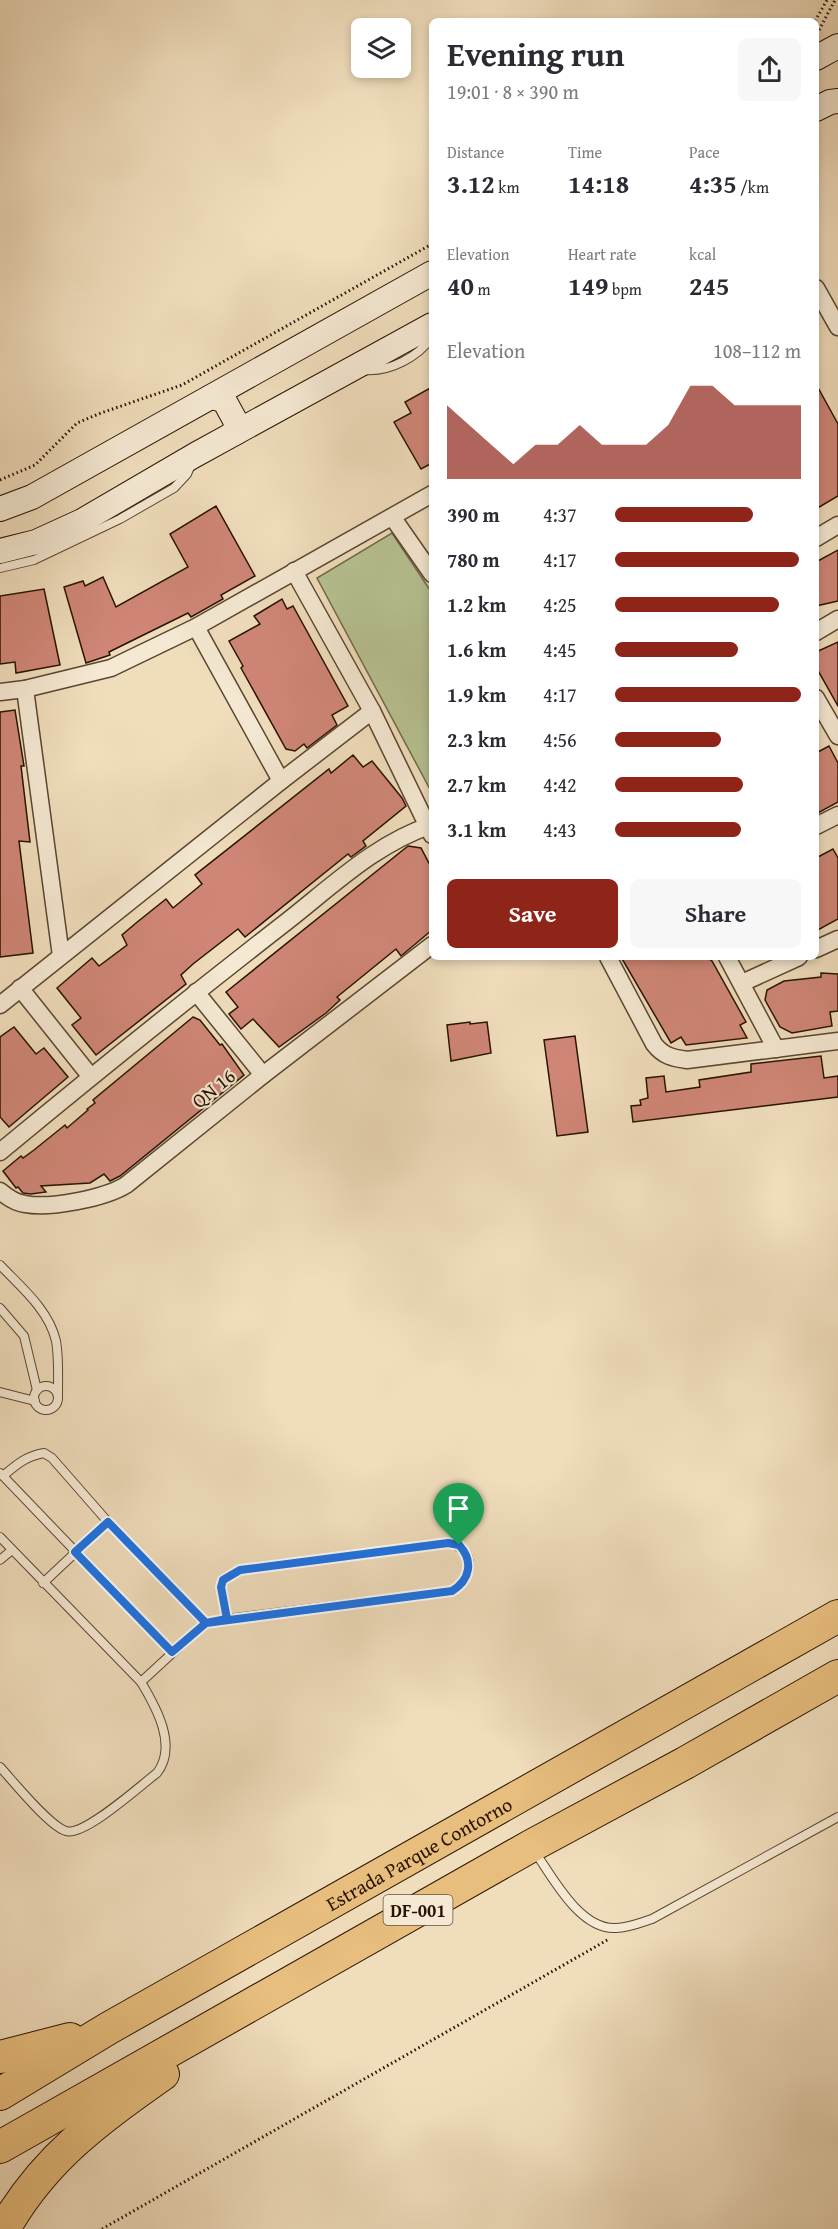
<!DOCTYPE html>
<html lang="en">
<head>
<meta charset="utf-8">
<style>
  body { margin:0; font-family:"Gentium Book Plus",serif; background:#f7f7f7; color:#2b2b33; height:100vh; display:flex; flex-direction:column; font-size:22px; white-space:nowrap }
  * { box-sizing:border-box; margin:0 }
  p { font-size:20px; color:#7c7c81 }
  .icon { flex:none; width:33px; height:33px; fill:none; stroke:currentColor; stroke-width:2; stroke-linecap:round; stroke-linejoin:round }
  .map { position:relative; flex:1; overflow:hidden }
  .panel { position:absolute; left:429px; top:18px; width:390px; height:942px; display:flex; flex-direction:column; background:#fff; border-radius:9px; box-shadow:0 3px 9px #0003 }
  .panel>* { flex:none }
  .tools { position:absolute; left:351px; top:18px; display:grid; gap:12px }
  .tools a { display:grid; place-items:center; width:60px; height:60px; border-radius:9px; background:#fff; box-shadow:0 3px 9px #0003; font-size:30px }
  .pin { position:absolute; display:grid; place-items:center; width:51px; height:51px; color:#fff; margin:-62px -26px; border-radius:50% 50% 50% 0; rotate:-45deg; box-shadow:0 0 6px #0007 }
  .pin .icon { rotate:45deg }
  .round { display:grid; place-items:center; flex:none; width:63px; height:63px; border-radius:9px; background:#f7f7f7 }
  .summary { display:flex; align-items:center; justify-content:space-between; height:102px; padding:0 18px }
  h1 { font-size:33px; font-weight:700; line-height:45px }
  .figures { display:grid; grid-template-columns:repeat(3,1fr); gap:9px; height:102px; padding:6px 18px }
  .figures div { display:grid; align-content:center }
  .figures b { font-size:26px; font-weight:700 }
  .figures small { font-size:16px; font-weight:400 }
  .figures p { font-size:16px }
  .chart { height:168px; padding:12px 18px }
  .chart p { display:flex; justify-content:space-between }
  .chart svg { width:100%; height:108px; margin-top:6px; fill:#8f2418; opacity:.7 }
  .cta { display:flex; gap:12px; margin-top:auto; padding:12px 18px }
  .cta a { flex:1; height:69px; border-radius:9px; background:#8f2418; color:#fff; font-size:24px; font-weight:700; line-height:69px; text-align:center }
  .cta a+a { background:#f7f7f7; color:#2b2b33 }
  ul { padding:0 18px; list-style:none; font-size:20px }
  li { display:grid; grid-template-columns:96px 72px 1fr; align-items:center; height:45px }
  li i { height:15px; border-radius:8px; background:#8f2418 }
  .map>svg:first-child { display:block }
</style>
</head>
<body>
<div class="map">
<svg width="838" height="2229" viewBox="0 0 838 2229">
  <rect width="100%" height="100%" fill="#f0ddbc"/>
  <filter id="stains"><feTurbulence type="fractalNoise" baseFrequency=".00333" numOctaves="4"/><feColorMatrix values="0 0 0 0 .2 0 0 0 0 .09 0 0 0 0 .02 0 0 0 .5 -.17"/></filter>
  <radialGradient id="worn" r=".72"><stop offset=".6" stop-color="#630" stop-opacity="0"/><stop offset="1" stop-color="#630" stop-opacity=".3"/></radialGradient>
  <path fill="#b7c292" stroke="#706a4a" stroke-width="1.5" d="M392 533 432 593V793L317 578Z"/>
  <g fill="#d08677" stroke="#281301" stroke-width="1.5">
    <path d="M816 384 838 424V496L816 509Z"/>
    <path d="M432 387V463L421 469 394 422 411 413 405 402Z"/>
    <path d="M216 506 255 576 221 595 223 599 191 617 188 613 109 652 110 655 86 663 64 587 83 581 85 586 103 577 116 607 188 567 170 534Z"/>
    <path d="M838 550V601L816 606V562Z"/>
    <path d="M44 589 60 665 16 673 15 662 0 664V596Z"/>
    <path d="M282 599 287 609 293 606 348 706 332 715 337 725 307 748 304 744 295 751 286 749 241 668 243 666 229 641 260 624 254 616Z"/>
    <path d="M838 642V706L816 667V652Z"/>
    <path d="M15 710 24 766H21L30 842 19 841 33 953 0 957V712Z"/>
    <path d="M829 746 838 763V802L816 814V753Z"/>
    <path d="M353 755 363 767 372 761 402 798 406 806 363 841 366 846 351 857 348 854 245 937 238 929 193 964 181 975 186 984 96 1055 72 1025 81 1018 57 988 92 958 99 966 127 945 122 935 136 923 166 899 173 908 202 884 195 875 329 769 331 773Z"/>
    <path d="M408 846 421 848 432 869V930L401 956 396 949 337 997 340 1000 326 1013 279 1047 253 1019 241 1029 229 1014 238 1007 226 992Z"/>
    <path d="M833 849 838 858V919L816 931V858Z"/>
    <path d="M621 957H706L712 961 746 1022 740 1025 747 1038 686 1045 681 1037 671 1043Z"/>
    <path d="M821 973 838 974V1011L830 1012 832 1026 792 1033 780 1027 765 1000 767 990 784 981 821 977Z"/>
    <path d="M193 1017 200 1020 220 1045 222 1044 244 1075 120 1176 110 1181 104 1174 90 1183 41 1186 46 1192 31 1194 23 1193 18 1187 16 1188 3 1171 21 1156 23 1158 34 1150 65 1125 67 1128 88 1110 87 1109 95 1103 93 1100Z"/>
    <path d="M470 1022V1024L487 1022 491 1053 451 1061 447 1025Z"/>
    <path d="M14 1027 36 1054 44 1048 68 1077 9 1127 0 1117V1037Z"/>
    <path d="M575 1036 588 1132 557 1136 544 1040Z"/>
    <path d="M821 1056 824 1078 838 1076V1097L633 1122 631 1106 641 1105 640 1100 648 1098 646 1078 664 1076 666 1092 700 1087 699 1080 751 1072V1064Z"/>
  </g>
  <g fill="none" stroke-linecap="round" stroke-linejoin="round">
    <defs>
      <g id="lane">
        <path d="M365 370C390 372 418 357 432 337"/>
        <path d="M0 568 34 560 120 519 174 488 187 474 191 465"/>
        <path d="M0 1265C21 1287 49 1310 56 1341 59 1358 58 1377 58 1394"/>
        <path d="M0 1308 24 1336 37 1390"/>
        <circle cx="46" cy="1398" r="12"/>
        <path d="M0 1392 35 1401"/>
        <path d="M0 1473 3 1476C16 1465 26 1456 44 1453L52 1458 108 1522 205 1623 141 1682"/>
        <path d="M3 1476 172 1652"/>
        <path d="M0 1537 141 1682C156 1707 178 1746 157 1773 141 1785 84 1837 66 1831 49 1826 13 1781 0 1767"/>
        <path d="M448 1543C477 1549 474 1578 452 1591L227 1619 221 1587 223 1579 240 1570Z"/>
        <path d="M0 1560 12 1550"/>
        <path d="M43 1583 108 1522"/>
        <path d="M205 1623 227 1619"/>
        <path d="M535 1852C553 1878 580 1930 616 1928 628 1928 640 1923 652 1919L838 1817"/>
      </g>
      <g id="street">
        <path d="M816 288 838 327"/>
        <path d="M393 518 432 574"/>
        <path d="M816 538 838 525"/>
        <path d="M294 571 372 711 432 835"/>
        <path d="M196 627 281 781"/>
        <path d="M816 632 838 619"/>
        <path d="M25 689 61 956"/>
        <path d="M0 692 25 689 111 668 196 627 432 494"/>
        <path d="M816 698 838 736"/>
        <path d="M816 826 838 815"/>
        <path d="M816 949 838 939"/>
        <path d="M608 957 654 1044C663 1056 673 1058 687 1060L838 1041"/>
        <path d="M727 957 776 1049"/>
        <path d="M742 983 799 957"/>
        <path d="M20 988 91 1077"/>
        <path d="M196 992 263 1075"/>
        <path d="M0 1005 281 781 372 711"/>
        <path d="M0 1152C93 1075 186 1000 281 926 328 890 375 843 432 825"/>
        <path d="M0 1191C7 1197 16 1203 25 1204 50 1209 105 1198 126 1185L263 1075 432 945"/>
      </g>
      <g id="secondary">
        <path d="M816 58 838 46"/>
        <path d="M816 109 830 102 838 101"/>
        <path d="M211 397 224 400 236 422 235 433"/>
        <path d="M0 509 32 497 432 273"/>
        <path d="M0 551 36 542 82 521 195 455 432 325"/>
      </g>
      <g id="highway">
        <path d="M0 2057 70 2039"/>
        <path id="s1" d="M0 2094 109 2028 838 1616"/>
        <path d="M0 2147 531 1846 685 1763 838 1676"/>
        <path d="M4 2229C44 2158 98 2120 163 2074"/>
      </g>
    </defs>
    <use href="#lane" stroke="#5a4630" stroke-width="10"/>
    <use href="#street" stroke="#5a4630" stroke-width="19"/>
    <use href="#secondary" stroke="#281301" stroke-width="26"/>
    <use href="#highway" stroke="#281301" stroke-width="34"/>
    <g stroke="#281301" stroke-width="3" stroke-dasharray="1.5 3" stroke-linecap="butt">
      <path d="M815 21 827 0"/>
      <path d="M817 34 835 0"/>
      <path d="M0 480 35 465 77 423 101 413 182 385 432 244"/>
      <path d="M102 2229 609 1939"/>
    </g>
    <use href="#lane" stroke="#f5e9d3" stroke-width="8"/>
    <use href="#street" stroke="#f5e9d3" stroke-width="16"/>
    <use href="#secondary" stroke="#f5e9d3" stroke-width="24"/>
    <use href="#highway" stroke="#e8be7e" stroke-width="32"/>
  </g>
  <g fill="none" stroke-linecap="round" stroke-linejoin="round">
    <defs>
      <path id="route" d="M459 1545 448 1543 240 1570 223 1580 221 1587 227 1619 206 1623 108 1522 75 1552 172 1652 206 1623 452 1591C470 1580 474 1561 459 1545"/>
    </defs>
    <use href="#route" stroke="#fff" stroke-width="12"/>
    <use href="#route" stroke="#1a73e8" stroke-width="8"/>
  </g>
  <g text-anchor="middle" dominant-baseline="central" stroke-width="4.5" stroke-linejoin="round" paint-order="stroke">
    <rect fill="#f5e9d3" stroke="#665340" stroke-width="1.5" x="383.5" y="1895" width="69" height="30" rx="4.5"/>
    <g font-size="18" font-weight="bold" fill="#281301">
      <text x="418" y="1910">DF-001</text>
    </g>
    <g font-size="20" fill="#281301" stroke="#f5e9d3">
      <text transform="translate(213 1088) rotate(-39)">QN 16</text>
      <text stroke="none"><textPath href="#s1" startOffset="483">Estrada Parque Contorno</textPath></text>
    </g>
  </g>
  <rect width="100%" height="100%" filter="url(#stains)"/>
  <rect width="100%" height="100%" fill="url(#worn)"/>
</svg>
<div class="tools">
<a><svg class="icon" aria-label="layers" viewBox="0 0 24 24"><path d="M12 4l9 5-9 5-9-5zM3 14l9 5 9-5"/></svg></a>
</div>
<div class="pin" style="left:459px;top:1545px;background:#1e9e55"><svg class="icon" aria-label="arrive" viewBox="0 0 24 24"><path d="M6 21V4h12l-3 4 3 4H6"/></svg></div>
<section class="panel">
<div class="summary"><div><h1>Evening run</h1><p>19:01 · 8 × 390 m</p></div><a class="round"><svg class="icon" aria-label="share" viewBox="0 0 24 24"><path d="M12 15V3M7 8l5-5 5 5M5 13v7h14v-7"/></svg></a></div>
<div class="figures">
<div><p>Distance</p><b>3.12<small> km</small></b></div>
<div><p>Time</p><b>14:18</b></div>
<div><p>Pace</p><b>4:35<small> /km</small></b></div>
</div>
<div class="figures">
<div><p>Elevation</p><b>40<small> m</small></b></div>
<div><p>Heart rate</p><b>149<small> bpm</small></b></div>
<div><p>kcal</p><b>245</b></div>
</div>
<div class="chart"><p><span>Elevation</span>108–112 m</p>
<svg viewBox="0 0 160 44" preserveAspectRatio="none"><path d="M0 44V14L10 22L20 30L30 38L40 30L50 30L60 22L70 30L80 30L90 30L100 22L110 6L120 6L130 14L140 14L150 14L160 14V44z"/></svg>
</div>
<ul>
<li><b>390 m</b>4:37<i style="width:74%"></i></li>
<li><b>780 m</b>4:17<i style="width:99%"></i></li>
<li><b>1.2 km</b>4:25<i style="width:88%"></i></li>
<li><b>1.6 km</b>4:45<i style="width:66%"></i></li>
<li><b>1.9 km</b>4:17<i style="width:100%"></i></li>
<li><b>2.3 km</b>4:56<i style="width:57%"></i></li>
<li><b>2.7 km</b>4:42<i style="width:69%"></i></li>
<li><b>3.1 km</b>4:43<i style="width:68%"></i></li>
</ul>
<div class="cta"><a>Save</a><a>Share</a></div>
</section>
</div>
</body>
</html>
